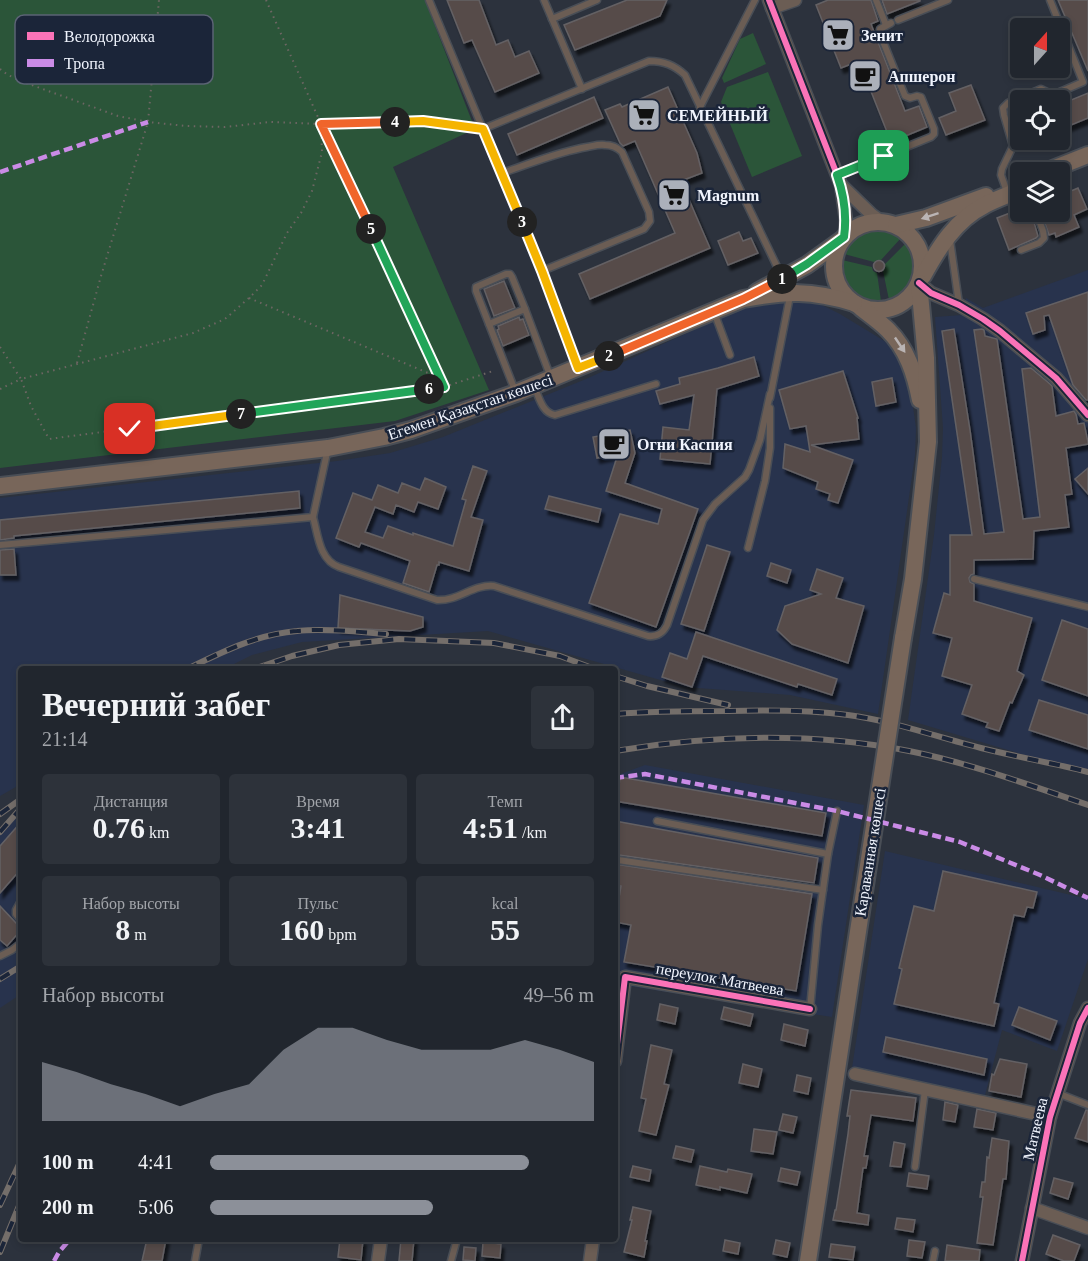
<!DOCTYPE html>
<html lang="ru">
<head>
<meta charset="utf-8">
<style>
  body { margin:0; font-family:"Times New Roman",serif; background:#2d323a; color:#f1f3f6; height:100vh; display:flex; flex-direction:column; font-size:22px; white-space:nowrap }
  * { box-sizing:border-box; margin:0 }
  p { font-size:20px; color:#a2a5aa }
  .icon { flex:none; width:33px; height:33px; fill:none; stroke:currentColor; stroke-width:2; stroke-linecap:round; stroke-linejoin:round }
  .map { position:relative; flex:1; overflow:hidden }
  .panel { position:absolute; left:18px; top:666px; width:600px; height:576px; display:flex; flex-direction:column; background:#21262e; border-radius:6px; box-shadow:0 3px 9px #0003,0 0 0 2px #3e434a }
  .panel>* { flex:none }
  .needle { width:39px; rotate:21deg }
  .tools { position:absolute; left:1010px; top:18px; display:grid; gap:12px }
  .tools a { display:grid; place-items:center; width:60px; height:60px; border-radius:6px; background:#21262e; box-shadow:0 3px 9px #0003,0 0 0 2px #3e434a; font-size:30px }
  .pin { position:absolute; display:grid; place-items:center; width:51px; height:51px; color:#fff; margin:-26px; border-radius:12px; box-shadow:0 3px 9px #0006 }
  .km { position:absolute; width:30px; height:30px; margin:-15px; border-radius:50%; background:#222; color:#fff; font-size:16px; line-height:30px; text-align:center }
  .round { display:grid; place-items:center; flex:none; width:63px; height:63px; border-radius:6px; background:#2d323a }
  .headline { display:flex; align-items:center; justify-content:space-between; height:102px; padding:0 24px }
  h1 { font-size:33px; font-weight:700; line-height:45px }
  .stats { display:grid; grid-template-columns:repeat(3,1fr); gap:9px; height:102px; padding:6px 24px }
  .stats div { display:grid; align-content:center; border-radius:6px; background:#2d323a; text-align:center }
  .stats b { font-size:30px; font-weight:700 }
  .stats small { font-size:16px; font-weight:400 }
  .stats p { font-size:16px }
  .chart { height:168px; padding:12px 24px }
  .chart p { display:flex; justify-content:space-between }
  .chart svg { width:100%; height:108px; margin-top:6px; fill:#8c9099; opacity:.7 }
  ul { padding:0 24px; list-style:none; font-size:20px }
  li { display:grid; grid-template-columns:96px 72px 1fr; align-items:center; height:45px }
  li i { height:15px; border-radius:8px; background:#8c9099 }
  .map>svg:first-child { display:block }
</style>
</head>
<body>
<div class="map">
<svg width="1088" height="1261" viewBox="0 0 1088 1261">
  <defs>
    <filter id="shadow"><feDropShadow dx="3" dy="5" stdDeviation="1.5" flood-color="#0009"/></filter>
  </defs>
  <rect width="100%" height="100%" fill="#2c323d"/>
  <g fill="#28334d">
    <path d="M1088 270V774L908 720 934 535 942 457 943 428 935 317 962 315 966 298 983 308Z"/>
    <path d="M792 299 816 302 840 314 891 345 902 365 911 393 916 428 915 455 878 714 790 695 685 687 488 631 302 642 252 655 224 669H21V784L0 796V498L337 461 390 453 443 437 586 379 742 308Z"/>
    <path d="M645 765 864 805 832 1017 615 984V776Z"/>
    <path d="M21 809V994L0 1008V828Z"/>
    <path d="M885 851 1088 899V959L1057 1051 1002 1030 985 1095 852 1068Z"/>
  </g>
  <g fill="#2b5539">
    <path d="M0 0H425L475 129 393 167 489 390 395 421 0 468Z"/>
    <path d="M753 33 766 64 724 83 722 78 740 39Z"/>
    <path d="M768 72 802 156 752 177 721 102 727 87Z"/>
    <path d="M874 230 888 231 901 238 881 260H877L874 262 844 254C850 240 860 233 874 230Z"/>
    <path d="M906 243C921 265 913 290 889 300L883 271 885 268V264Z"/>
    <path d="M842 260 872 267 873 271 877 273 881 301C857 302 841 284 842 260Z"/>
  </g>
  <g fill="#564b4a" stroke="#646164" stroke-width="1.5" filter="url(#shadow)">
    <path d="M447 0H479L496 45 508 40 515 57 529 51 539 73 495 92 472 40 464 43Z"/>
    <path d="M627 0H667L660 16 575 50 564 25Z"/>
    <path d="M828 0H871L878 21 871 24 905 111 919 106 927 127 891 142 859 61 841 68 816 5Z"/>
    <path d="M882 0H920V1L887 14Z"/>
    <path d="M1058 0H1088V71Z"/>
    <path d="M971 85 985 120 946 135 939 118 956 111 949 93Z"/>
    <path d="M668 87 697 153 702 173 681 181 710 248 590 299 579 274 675 233 635 141 623 146 620 143 605 110 620 104 622 107Z"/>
    <path d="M1088 93V118L1059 130V105Z"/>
    <path d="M594 97 603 118 517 155 508 134Z"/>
    <path d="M1078 188 1087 209 1074 215 1079 227 1056 237 1055 233 1049 235 1041 212H1059V196Z"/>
    <path d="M1020 209V212H1031L1038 236 1036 238 1009 250 997 218Z"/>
    <path d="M739 232 743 241 751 238 758 253 728 265 718 241Z"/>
    <circle cx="879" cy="266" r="5.5"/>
    <path d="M504 281 515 308 494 316 484 289Z"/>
    <path d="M1088 292V400H1086L1073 385 1049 315 1044 316 1045 330 1033 334 1026 313Z"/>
    <path d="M519 317 520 320 523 319 529 335 503 346 497 330 499 329 498 326Z"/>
    <path d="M954 329 970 430 984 534 1004 532 974 330 982 329 984 330 985 336 997 339 1023 519 1040 517 1022 369 1031 368 1050 384 1052 386 1056 416 1074 411 1076 414 1078 424 1084 423 1088 442V444L1066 448 1072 494 1065 495 1069 527 1034 531 1033 559 974 560V574L971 575 969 578 970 582 974 584V601L1032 618 1017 671 1024 675 1012 703 1010 702 999 731 986 727 988 723 962 714 972 685 942 676 952 638 933 633 944 593 950 595V535H972L942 331Z"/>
    <path d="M754 357 759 376 717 389 710 464 660 459 663 427 689 430 694 395 660 404 656 391 680 384 679 378 718 368Z"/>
    <path d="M843 371 858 418H857L859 439 811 445 853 460 838 503 828 500 830 494 816 489 818 482 783 468 785 444 810 452 806 426 790 429 779 390Z"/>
    <path d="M892 378 896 402 876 406 872 382Z"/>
    <path d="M630 430 635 453 625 483 698 509 656 627 589 603 620 514 658 524 662 509 606 491 618 454 597 458 593 437Z"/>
    <path d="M473 466 487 471 471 517 483 520 469 571 439 562V565H437L429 592 403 583 410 561 361 543 359 547 336 538 353 493 372 500 378 485 398 493 402 483 420 490 425 478 446 487 438 509 418 502 414 512 396 505 393 514 375 507 365 532 383 538 388 526 413 535V533L453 546 466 500 462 499Z"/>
    <path d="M1088 468V494L1075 479Z"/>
    <path d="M299 491 300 508 14 536V538L0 540V520Z"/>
    <path d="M549 496 601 509 598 522 545 509Z"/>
    <path d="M707 545 730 552 704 631 681 624Z"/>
    <path d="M14 549 16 575H0V550Z"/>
    <path d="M771 563 791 570 787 583 767 576Z"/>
    <path d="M817 569 843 578 836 598 864 606 848 663 792 644 777 630 785 606 821 594 810 590Z"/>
    <path d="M340 595 423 617V627L410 631 338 628Z"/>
    <path d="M1062 620 1088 629V696L1042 680Z"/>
    <path d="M696 632 837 679 832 695 798 684 797 687 703 656 692 687 662 677 670 653 687 659Z"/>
    <path d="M1039 700 1088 715V749L1029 730Z"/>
    <path d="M620 777 826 813 822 836 615 801V785L619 786Z"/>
    <path d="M615 821 818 858 814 883 619 855 615 856Z"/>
    <path d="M21 822V869L0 893V846Z"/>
    <path d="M615 864 812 894 796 991 624 962 631 925 615 922 621 886 615 885Z"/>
    <path d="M943 871 1037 892 1033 908 1027 907 1024 917 1014 915 994 1003 999 1004 994 1026 894 1004 902 969 899 968 914 906 934 911Z"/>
    <path d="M0 906 17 924 21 925V930L7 946 0 940Z"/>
    <path d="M660 1004 678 1008 675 1024 657 1020Z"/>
    <path d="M724 1007 753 1014 750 1026 721 1019Z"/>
    <path d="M1019 1007 1057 1021 1050 1040 1012 1025Z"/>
    <path d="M784 1024 808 1030 805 1046 781 1040Z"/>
    <path d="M886 1037 987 1059 984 1075 883 1052Z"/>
    <path d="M651 1045 672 1050 664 1084 669 1085 656 1135 639 1131 646 1099 641 1098Z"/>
    <path d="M1000 1059 1027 1064 1021 1097 989 1091 992 1074 994 1075Z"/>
    <path d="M743 1064 762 1069 758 1087 739 1083Z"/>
    <path d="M797 1075 811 1078 808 1094 794 1091Z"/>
    <path d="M851 1090 916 1098 913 1121 871 1115 864 1156H868L866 1168H863L857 1213 869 1215 868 1225 833 1220 835 1210H836L848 1134 850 1116H847Z"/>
    <path d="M945 1102 958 1105 955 1122 943 1120Z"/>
    <path d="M977 1109 996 1113 993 1130 974 1127Z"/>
    <path d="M1086 1110H1088V1142L1075 1138Z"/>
    <path d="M783 1114 797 1117 793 1133 779 1130Z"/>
    <path d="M754 1129 777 1132 773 1154 751 1151Z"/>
    <path d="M992 1138 1009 1141 1006 1179H1003L993 1245 977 1243 983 1197H980L982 1182H985L987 1157 989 1158Z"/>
    <path d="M894 1142 905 1144 901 1167 890 1166Z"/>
    <path d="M676 1146 694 1150 691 1162 673 1158Z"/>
    <path d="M633 1166 651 1170 649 1181 630 1177Z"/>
    <path d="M700 1166 727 1172 728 1169 752 1174 747 1193 720 1187V1190L696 1185Z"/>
    <path d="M781 1168 800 1172 797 1185 778 1181Z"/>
    <path d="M909 1173 929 1176 927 1189 907 1186Z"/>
    <path d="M1054 1178 1073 1183 1068 1199 1050 1193Z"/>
    <path d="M633 1207 651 1211 645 1241H647L644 1257 624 1252 632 1220H630Z"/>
    <path d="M897 1218 915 1220 913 1232 895 1229Z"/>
    <path d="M1053 1235 1080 1245 1074 1261H1064L1046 1254Z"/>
    <path d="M147 1239H166L162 1261H142Z"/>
    <path d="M340 1239 363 1240 361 1260 338 1257Z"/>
    <path d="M401 1239H414L412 1261H399Z"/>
    <path d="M725 1240 740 1243 738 1254 723 1251Z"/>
    <path d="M776 1240 790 1243 787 1257 773 1254Z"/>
    <path d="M909 1240 925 1242 922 1258 907 1256Z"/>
    <path d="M483 1242 501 1244 500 1258 482 1256Z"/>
    <path d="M831 1244 855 1247 853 1260 829 1257Z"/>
    <path d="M947 1245 980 1250 979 1261H945Z"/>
    <path d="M464 1247 476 1248 475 1261 463 1260Z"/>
  </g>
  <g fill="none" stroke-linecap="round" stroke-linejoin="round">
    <defs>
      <g id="service">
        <path d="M429 0 542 271 578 367"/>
        <path d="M544 0 582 89"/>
        <path d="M876 0 886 25"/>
        <path d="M552 19 597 0"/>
        <path d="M898 20 948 0"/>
        <path d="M700 107 755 0"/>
        <path d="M483 129 649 61C664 61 674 65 685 75L782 277"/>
        <path d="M502 173C530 164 557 152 587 147 593 146 599 144 605 145 612 145 617 147 622 152L649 212 650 221 644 229 542 271"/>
        <path d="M837 175 931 137 934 134V129L921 97 917 96 910 98 905 96 880 34V29L891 23"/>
        <path d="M1006 189 1001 175 1002 169 1013 146 1004 115 1003 108 1008 103 1041 89 1053 95 1083 82 1050 0"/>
        <path d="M950 240 959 304"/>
        <path d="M1021 250 1039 243 1044 238 1043 231 1036 212"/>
        <path d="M714 312 730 355"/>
        <path d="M489 324 525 309 551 378"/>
        <path d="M534 386C539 397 542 413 555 415L656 384"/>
        <path d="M516 393 476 291V287L506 274H510L512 277 525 309"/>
        <path d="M770 398 790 296"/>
        <path d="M313 517C318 534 319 560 339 567L437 600C459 601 473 584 494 586L648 636C658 637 663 633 667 625L703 520 715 504 745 477 749 470 760 440 770 394"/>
        <path d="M0 545 313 517 328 448"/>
        <path d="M748 548 765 481 770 448V408"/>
        <path d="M974 579 1088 607"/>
        <path d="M657 821 828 854"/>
        <path d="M618 860 823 890"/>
        <path d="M21 901 16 910V914L21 920"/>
        <path d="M0 956 12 950 21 943"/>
        <path d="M810 1009 818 925 828 854 837 811"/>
        <path d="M1057 1093 1088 1105"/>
        <path d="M915 1167 925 1090"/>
        <path d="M195 1261 199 1239"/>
        <path d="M451 1261 457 1239"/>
        <path d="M933 1261 935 1251"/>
      </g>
      <g id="minor">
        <path d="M769 0 841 185 846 220 845 237"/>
        <path d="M772 8 795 0"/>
        <path d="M841 185 872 215 882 222"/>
        <path d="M919 283 931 293 959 305 983 319 1000 331 1056 378 1088 415"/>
        <path d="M615 1061 625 977 810 1009"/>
        <path d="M855 1074 1050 1117"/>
        <path d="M1032 1208 1088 1228"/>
        <path d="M378 1261 381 1239"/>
        <path d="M590 1261 593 1239"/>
        <path d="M1022 1261 1050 1117 1080 1023 1088 1008"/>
      </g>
      <g id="secondary">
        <path d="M1045 172 1088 155"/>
        <circle cx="878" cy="266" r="44"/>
        <path d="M896 225 926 218 986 196"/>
        <path d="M923 276C938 249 955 220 985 205 996 199 1008 195 1020 190"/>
        <path d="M757 292 807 265 843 239"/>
        <path d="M861 308C870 315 880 322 888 330 907 349 915 374 920 400"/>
        <path d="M0 486 328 448 384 437 411 430 516 393 743 299C788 291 810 290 854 303"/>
        <path d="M903 638 913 579 928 442 926 358 919 283"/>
        <path d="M808 1261 869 859"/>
      </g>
    </defs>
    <use href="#service" stroke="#494e56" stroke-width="9"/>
    <use href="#minor" stroke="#494e56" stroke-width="15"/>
    <use href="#secondary" stroke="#494e56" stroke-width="20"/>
    <g stroke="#6d6663" stroke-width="2" stroke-dasharray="1.5 4.5" stroke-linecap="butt">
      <path d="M266 0 321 124 444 387 49 439 31 406 21 379 193 333 225 319 249 298 262 285 287 233 301 213 312 191 322 152 321 124"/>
      <path d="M0 69 8 75 26 83 118 116 148 122 186 126 225 127 270 122 321 124 423 121 472 127"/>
      <path d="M249 298 440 378"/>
      <path d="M0 347 21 379 0 389"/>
      <path d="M77 363 101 276 148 122 159 0"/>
      <path d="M444 387 493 371"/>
    </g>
    <use href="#service" stroke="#6b5d54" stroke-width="6"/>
    <use href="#minor" stroke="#6b5d54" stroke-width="12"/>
    <use href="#secondary" stroke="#78665a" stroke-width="16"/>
    <defs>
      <g id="rail">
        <path d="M187 669C222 652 258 634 297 631 326 628 357 632 386 634"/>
        <path d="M254 669 292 656 339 645 399 639 494 643 560 656 595 669"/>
        <path d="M615 676 647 686 728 705"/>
        <path d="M615 714C653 711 691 711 729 711 769 710 809 710 848 715 894 721 936 737 981 748 1017 757 1053 763 1088 772"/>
        <path d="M615 751C712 735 812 732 909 751 970 763 1029 785 1088 805"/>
        <path d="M0 814 21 799"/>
        <path d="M0 832 21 808"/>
        <path d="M0 979 21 966"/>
        <path d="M0 1205 21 1160"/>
        <path d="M0 1252 21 1201"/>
      </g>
    </defs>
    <use href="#rail" stroke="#746e6a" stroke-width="6"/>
    <use href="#rail" stroke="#1b2539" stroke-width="4" stroke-dasharray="11" stroke-linecap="butt"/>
    <defs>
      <path id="secondary-bridge" d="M869 859 903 638"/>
    </defs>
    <use href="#secondary-bridge" stroke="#494e56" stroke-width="20" stroke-linecap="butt"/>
    <use href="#secondary-bridge" stroke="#78665a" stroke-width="16"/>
    <g stroke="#ca8be6" stroke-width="4.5" stroke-dasharray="9 4.5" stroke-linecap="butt">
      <path d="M0 172 148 122"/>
      <path d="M615 778 645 774 837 811 960 842 1040 875 1088 898"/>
      <path d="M54 1261 59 1252 70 1239"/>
    </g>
    <defs>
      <g id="cycleway">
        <path d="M769 0 841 185 846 220 845 237"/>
        <path d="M919 283 931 293 959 305 983 319 1000 331 1056 378 1088 415"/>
        <path d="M615 1061 625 977 810 1009"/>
        <path d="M1022 1261 1050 1117 1080 1023 1088 1008"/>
      </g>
    </defs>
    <use href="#cycleway" stroke="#1b2539" stroke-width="10"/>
    <use href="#cycleway" stroke="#fb73b8" stroke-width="6"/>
  </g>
  <defs><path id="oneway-solid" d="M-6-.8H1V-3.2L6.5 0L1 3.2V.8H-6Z" transform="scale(1.5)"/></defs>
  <g fill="#bab4b4">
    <use href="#oneway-solid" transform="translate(930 216) rotate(162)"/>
    <use href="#oneway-solid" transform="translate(900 345) rotate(56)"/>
  </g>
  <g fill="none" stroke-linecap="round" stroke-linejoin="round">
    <defs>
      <path id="split-1" d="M782 279 807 264 844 237C847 216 844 195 837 175L884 156"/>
      <path id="split-2" d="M609 356 743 299 782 279"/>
      <path id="split-3" d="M522 222 542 271 578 368 609 356"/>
      <path id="split-4" d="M395 122 423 121 483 129 522 222"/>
      <path id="split-5" d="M371 229 321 124 395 122"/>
      <path id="split-6" d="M371 229 444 387 429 389"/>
      <path id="split-7" d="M241 414 429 389"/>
      <path id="split-8" d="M130 429 241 414"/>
    </defs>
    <use href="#split-1" stroke="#fff" stroke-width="12"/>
    <use href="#split-2" stroke="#fff" stroke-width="12"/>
    <use href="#split-3" stroke="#fff" stroke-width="12"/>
    <use href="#split-4" stroke="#fff" stroke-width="12"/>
    <use href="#split-5" stroke="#fff" stroke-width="12"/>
    <use href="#split-6" stroke="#fff" stroke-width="12"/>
    <use href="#split-7" stroke="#fff" stroke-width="12"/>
    <use href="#split-8" stroke="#fff" stroke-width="12"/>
    <use href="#split-1" stroke="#22a559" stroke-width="8"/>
    <use href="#split-2" stroke="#f0652b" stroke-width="8"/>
    <use href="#split-3" stroke="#f5b400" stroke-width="8"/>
    <use href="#split-4" stroke="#f5b400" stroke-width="8"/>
    <use href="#split-5" stroke="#f0652b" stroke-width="8"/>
    <use href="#split-6" stroke="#22a559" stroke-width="8"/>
    <use href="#split-7" stroke="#22a559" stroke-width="8"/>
    <use href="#split-8" stroke="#f5b400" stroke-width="8"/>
  </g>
  <defs>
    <symbol id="supermarket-square" viewBox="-11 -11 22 22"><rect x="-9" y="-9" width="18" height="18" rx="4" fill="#abb0ba" stroke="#1b2539"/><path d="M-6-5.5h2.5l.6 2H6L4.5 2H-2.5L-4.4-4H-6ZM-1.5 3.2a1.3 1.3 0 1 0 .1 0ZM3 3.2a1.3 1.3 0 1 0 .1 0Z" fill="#111"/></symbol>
    <symbol id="cafe-square" viewBox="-11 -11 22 22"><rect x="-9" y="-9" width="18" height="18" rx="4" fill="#abb0ba" stroke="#1b2539"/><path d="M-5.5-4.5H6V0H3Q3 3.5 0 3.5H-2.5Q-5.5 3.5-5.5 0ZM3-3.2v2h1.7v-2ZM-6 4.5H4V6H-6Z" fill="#111"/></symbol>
  </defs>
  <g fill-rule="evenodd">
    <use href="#supermarket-square" x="819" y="16" width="38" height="38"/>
    <use href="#cafe-square" x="846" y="57" width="38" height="38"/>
    <use href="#supermarket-square" x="625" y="96" width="38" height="38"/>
    <use href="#supermarket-square" x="655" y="176" width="38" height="38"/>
    <use href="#cafe-square" x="595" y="425" width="38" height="38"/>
  </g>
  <g text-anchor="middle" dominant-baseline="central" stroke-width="5" stroke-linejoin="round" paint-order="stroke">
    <g font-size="16" font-weight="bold" fill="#f0f4fd" stroke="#1b2539" text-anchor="start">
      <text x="861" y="35">Зенит</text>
      <text x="888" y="76">Апшерон</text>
      <text x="667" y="115">СЕМЕЙНЫЙ</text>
      <text x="697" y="195">Magnum</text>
      <text x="637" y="444">Огни Каспия</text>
    </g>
    <g font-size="16" fill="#f0f4fd" stroke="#1b2539">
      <text transform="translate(470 407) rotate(-19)">Егемен Қазақстан көшесі</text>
      <text transform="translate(870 852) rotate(-81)">Караванная көшесі</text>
      <text transform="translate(720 979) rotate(10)">переулок Матвеева</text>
      <text transform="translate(1035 1129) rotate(-77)">Матвеева</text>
    </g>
  </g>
  <rect x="15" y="15" width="198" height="69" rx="9" fill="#1b2539" stroke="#5b6374" stroke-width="1.5"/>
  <rect x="27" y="32" width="27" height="8" fill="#fb73b8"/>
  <rect x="27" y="59" width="27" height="8" fill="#ca8be6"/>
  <g font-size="16" fill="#f0f4fd">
    <text x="64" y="42">Велодорожка</text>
    <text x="64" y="69">Тропа</text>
  </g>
</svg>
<div class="tools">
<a><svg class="needle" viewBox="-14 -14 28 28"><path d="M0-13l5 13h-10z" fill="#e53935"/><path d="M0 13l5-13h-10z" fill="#a2a5aa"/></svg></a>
<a><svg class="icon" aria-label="locate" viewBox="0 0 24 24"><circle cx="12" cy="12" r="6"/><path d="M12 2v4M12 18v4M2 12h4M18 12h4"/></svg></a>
<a><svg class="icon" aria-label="layers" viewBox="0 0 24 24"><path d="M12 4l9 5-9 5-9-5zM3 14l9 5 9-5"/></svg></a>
</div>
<div class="pin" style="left:884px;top:156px;background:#1e9e55"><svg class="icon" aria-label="arrive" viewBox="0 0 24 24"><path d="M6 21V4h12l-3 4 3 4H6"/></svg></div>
<div class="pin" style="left:130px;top:429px;background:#d93025"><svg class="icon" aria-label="check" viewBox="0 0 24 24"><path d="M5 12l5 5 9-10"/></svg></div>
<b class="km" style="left:782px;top:279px">1</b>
<b class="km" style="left:609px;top:356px">2</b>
<b class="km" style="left:522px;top:222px">3</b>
<b class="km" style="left:395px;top:122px">4</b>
<b class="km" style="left:371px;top:229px">5</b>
<b class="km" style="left:429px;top:389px">6</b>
<b class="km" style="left:241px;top:414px">7</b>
<section class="panel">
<div class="headline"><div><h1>Вечерний забег</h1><p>21:14</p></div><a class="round"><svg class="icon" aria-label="share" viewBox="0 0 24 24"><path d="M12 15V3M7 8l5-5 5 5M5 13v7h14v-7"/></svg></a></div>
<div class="stats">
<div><p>Дистанция</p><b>0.76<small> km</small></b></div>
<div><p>Время</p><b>3:41</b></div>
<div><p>Темп</p><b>4:51<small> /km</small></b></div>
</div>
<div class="stats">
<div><p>Набор высоты</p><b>8<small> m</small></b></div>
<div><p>Пульс</p><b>160<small> bpm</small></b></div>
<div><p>kcal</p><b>55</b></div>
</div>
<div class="chart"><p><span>Набор высоты</span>49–56 m</p>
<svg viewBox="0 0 160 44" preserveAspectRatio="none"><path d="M0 44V20L10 24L20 29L30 33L40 38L50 33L60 29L70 15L80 6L90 6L100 11L110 15L120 15L130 15L140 11L150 15L160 20V44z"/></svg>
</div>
<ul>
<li><b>100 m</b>4:41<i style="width:83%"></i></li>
<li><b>200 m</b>5:06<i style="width:58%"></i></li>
</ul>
</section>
</div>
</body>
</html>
